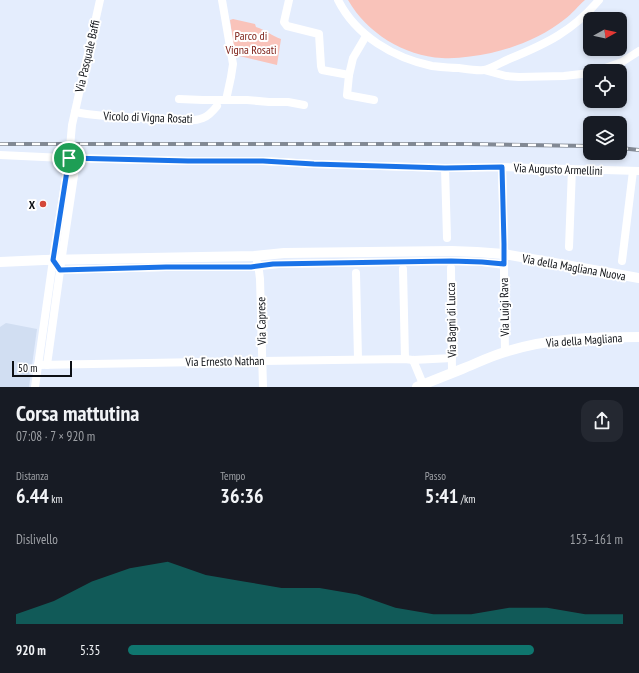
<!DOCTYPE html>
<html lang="it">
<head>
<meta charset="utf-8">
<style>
  body { margin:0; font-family:"PT Sans Narrow",sans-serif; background:#242831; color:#f1f3f6; height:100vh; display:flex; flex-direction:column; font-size:15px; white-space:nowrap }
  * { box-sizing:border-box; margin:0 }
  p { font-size:13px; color:#9ea1a6 }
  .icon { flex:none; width:22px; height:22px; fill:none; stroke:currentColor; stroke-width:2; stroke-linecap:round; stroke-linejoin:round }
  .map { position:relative; height:387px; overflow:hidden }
  .panel { display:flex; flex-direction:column; background:#171b24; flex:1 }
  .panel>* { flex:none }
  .needle { width:26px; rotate:82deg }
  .tools { position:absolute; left:583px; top:12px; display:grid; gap:8px }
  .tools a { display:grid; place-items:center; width:44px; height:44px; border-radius:8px; background:#171b24; box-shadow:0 2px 6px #0003; font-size:20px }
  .scale { position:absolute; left:12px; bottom:10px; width:60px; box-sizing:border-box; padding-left:4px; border:2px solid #0d1015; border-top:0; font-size:11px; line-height:14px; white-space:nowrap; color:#0d1015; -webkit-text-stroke:3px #fff; paint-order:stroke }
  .pin { position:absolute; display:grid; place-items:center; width:34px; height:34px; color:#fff; margin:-17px; border:2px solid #fff; border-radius:50%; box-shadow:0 1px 4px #0007 }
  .round { display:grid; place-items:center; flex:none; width:42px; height:42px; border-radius:12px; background:#242831 }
  .head { display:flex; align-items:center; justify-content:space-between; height:68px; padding:0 16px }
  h1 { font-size:22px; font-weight:700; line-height:30px }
  .figures { display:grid; grid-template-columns:repeat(3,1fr); gap:6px; height:68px; padding:4px 16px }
  .figures div { display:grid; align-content:center }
  .figures b { font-size:20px; font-weight:700 }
  .figures small { font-size:11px; font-weight:400 }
  .figures p { font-size:11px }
  .chart { height:112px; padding:8px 16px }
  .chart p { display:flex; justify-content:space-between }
  .chart svg { width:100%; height:72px; margin-top:4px; fill:#0f766e; opacity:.7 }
  ul { padding:0 16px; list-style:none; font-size:13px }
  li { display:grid; grid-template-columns:64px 48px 1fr; align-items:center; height:30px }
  li i { height:10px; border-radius:5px; background:#0f766e }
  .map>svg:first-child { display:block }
</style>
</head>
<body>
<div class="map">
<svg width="639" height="387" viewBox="0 0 639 387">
  <rect width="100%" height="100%" fill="#e4edfd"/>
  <path fill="#d1def2" d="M6 323 37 329 29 387H0V327Z"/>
  <g fill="#f9c3ba">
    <path d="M348 0H585C578 6 572 14 565 19 544 36 517 47 491 53 475 56 458 59 442 58 404 56 367 33 348 0Z"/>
    <path d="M233 19 255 24 256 27C266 30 272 36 281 39L277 65 235 55 230 20Z"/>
  </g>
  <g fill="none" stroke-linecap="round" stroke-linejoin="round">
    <g stroke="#fff" stroke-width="8">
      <path d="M222 0 233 64 231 77 226 100H222"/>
      <path d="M289 0 284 22 287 26 319 34 321 66 322 70 349 75 347 95 374 100"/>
      <path d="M338 0C356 36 394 58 432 66 441 67 450 68 459 68 466 69 477 71 484 70 490 69 502 62 509 59 546 44 573 31 599 0"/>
      <path d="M484 70 506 76 519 77 564 76 590 73"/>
      <path d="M597 71 622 62 639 51"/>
      <path d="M349 75 353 58 366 36"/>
      <path d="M179 99 203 100H247L269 102H288L304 105"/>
      <path d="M75 112C104 118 134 117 164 119 177 119 190 123 203 118 209 116 213 111 217 106"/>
      <path d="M0 155 64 158 188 161H263L314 164 445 168 502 167 639 171"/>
      <path d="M502 167C504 229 504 290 505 352"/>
      <path d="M445 168 447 238"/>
      <path d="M569 247 572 169"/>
      <path d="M53 260 60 270 166 267H251L279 264 451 261 482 262 504 265"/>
      <path d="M622 261 633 171"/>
      <path d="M257 262 259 271 260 279 263 387"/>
      <path d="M451 268 452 373"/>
      <path d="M403 269 405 359"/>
      <path d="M356 273 358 359"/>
      <path d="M413 360 423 384"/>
      <path d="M38 365 262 361 405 359 413 360 452 358"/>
      <path d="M47 365 63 249 74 176C75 169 75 164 69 158"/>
      <path d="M35 387 53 260 69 158 72 125 100 0"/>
    </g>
    <g stroke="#fff" stroke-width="10">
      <path d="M0 262 44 260 254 256 284 253 452 251 477 252 504 254 639 278"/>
      <path d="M417 387C432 381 447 375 462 369 477 363 491 356 505 352 548 338 594 337 639 337"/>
    </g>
    <defs>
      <g id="rail">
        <path d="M0 144H467L590 146"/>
        <path d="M620 148 639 150"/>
      </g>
    </defs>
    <use href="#rail" stroke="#828994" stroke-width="4"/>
    <use href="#rail" stroke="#fff" stroke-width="2.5" stroke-dasharray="8" stroke-linecap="butt"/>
  </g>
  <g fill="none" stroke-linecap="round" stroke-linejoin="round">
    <defs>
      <path id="route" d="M69 158 188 161H263L314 164 445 168 502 167 504 244V264L482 262 451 261 273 264 251 267H166L60 270 53 260Z"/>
    </defs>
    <use href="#route" stroke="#fff" stroke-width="8"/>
    <use href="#route" stroke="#1a73e8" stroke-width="5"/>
  </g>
  <circle fill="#d44739" stroke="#fff" stroke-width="1.5" cx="43" cy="204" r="4"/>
  <g text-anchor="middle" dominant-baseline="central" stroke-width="4" stroke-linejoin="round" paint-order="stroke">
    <g font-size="12" fill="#81261d" stroke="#fff">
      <text x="251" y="35">Parco di<tspan x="251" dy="14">Vigna Rosati</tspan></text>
    </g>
    <g font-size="12" fill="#0d1015" stroke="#fff">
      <text transform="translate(87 56) rotate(-77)">Via Pasquale Baffi</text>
      <text transform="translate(148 117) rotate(2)">Vicolo di Vigna Rosati</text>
      <text transform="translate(558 169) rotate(2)">Via Augusto Armellini</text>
      <text transform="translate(574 267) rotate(10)">Via della Magliana Nuova</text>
      <text transform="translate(504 307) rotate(-91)">Via Luigi Rava</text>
      <text transform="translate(451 320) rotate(-91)">Via Bagni di Lucca</text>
      <text transform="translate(261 321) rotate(-91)">Via Caprese</text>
      <text transform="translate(584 340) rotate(-4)">Via della Magliana</text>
      <text transform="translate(225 361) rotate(-1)">Via Ernesto Nathan</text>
    </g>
    <g font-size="12" font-weight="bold" fill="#0d1015" stroke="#fff" text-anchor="end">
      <text x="35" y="204">X</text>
    </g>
  </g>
</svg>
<div class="tools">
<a><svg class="needle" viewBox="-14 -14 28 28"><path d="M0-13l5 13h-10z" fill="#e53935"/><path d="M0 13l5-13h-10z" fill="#9ea1a6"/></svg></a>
<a><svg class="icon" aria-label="locate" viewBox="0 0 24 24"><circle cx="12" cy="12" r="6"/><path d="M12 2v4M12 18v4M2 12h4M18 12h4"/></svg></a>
<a><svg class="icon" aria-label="layers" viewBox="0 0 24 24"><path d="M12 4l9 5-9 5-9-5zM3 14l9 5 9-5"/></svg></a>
</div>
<div class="scale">50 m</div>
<div class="pin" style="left:69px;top:158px;background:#1e9e55"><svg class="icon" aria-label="arrive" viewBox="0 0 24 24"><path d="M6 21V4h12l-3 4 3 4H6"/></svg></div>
</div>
<section class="panel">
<div class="head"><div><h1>Corsa mattutina</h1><p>07:08 · 7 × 920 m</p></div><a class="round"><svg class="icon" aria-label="share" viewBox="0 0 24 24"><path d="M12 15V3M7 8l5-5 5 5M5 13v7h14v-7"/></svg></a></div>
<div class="figures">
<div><p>Distanza</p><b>6.44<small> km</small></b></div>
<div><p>Tempo</p><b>36:36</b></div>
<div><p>Passo</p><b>5:41<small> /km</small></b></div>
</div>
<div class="chart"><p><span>Dislivello</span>153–161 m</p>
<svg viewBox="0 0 160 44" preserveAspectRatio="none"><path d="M0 44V38L10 30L20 18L30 10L40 6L50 14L60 18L70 22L80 22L90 26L100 34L110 38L120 38L130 34L140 34L150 38L160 38V44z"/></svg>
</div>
<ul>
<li><b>920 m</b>5:35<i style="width:82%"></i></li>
</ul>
</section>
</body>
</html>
